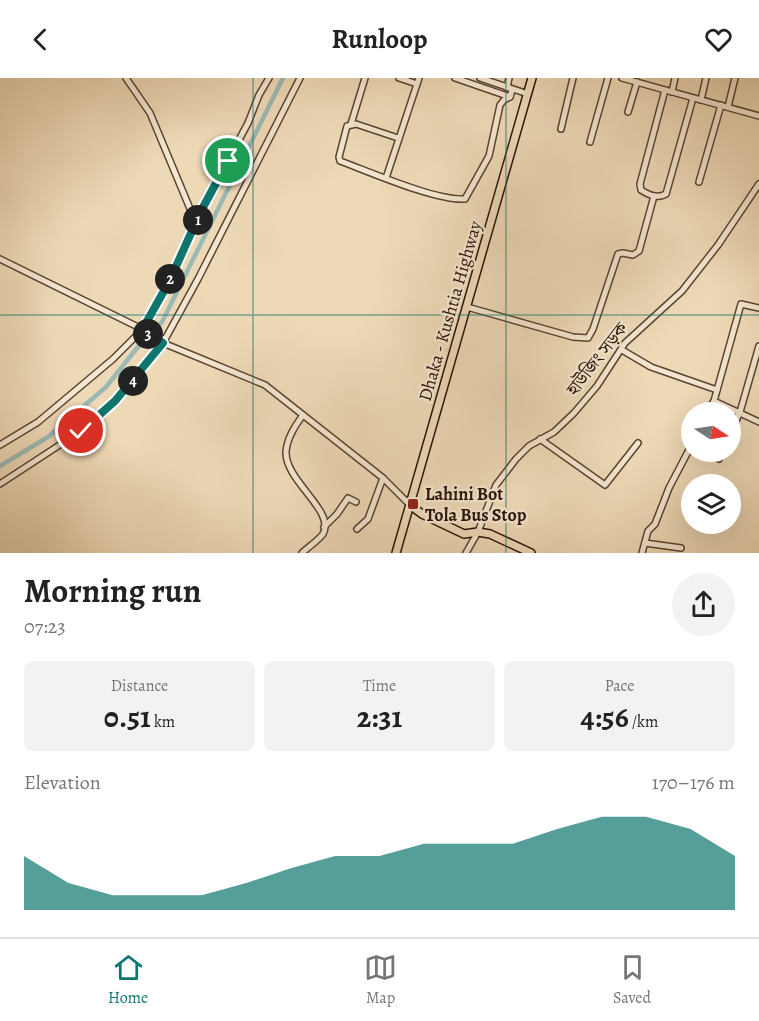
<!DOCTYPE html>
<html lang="en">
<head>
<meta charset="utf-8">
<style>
  body { margin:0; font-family:Alegreya,"Noto Serif Bengali",serif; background:#f2f2f2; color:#222; height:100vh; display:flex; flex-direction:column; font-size:22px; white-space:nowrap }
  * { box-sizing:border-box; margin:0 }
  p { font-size:20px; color:#767676 }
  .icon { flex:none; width:33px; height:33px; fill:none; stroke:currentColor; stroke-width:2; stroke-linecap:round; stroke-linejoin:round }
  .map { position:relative; height:475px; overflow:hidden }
  .sheet { display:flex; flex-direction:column; background:#fff; flex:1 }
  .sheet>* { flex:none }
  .needle { width:39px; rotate:102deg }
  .controls { position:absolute; left:681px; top:324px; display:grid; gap:12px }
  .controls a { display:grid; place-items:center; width:60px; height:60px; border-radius:50%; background:#fff; box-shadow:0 6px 24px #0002; font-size:30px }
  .pin { position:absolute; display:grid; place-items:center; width:51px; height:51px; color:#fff; margin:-26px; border:3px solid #fff; border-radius:50%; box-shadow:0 2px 6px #0007 }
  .km { position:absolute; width:30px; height:30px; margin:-15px; border-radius:50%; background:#222; color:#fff; font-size:16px; line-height:30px; text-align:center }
  .round { display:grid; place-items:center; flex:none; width:63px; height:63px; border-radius:32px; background:#f2f2f2 }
  .overview { display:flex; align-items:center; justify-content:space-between; height:102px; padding:0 24px }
  h1 { font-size:33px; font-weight:600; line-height:45px }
  .metrics { display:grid; grid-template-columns:repeat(3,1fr); gap:9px; height:102px; padding:6px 24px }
  .metrics div { display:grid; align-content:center; border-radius:9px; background:#f2f2f2; text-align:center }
  .metrics b { font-size:30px; font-weight:600 }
  .metrics small { font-size:16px; font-weight:400 }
  .metrics p { font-size:16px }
  .chart { height:168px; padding:12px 24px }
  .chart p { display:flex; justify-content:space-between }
  .chart svg { width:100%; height:108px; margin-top:6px; fill:#0f766e; opacity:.7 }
  header { display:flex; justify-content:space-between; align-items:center; height:78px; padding:0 24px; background:#fff; font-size:27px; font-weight:600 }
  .tabs { display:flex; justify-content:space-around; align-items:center; height:84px; border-top:2px solid #e0e0e0; background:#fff; font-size:16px; color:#767676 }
  .tabs a { display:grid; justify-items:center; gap:3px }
  .tabs .selected { color:#0f766e }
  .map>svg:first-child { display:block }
</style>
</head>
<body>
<header><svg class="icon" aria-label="back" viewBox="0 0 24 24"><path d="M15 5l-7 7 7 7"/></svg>Runloop<svg class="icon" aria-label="heart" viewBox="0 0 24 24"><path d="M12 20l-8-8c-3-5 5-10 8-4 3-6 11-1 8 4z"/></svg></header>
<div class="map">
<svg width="759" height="475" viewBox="0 0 759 475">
  <rect width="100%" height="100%" fill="#eed9b7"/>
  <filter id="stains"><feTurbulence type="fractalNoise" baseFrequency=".00333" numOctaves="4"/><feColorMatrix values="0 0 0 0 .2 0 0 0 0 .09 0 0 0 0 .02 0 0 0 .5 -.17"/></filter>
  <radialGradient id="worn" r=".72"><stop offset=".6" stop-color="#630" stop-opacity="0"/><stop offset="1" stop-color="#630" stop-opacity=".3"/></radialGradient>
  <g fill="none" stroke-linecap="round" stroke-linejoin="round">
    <path stroke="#9bb9b5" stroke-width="4.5" d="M0 388 48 359 106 309 137 270 162 244 283 0"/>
    <defs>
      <g id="minor">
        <path d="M126 0 150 35 196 145"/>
        <path d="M399 0 417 6"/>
        <path d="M455 0 510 19"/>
        <path d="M480 0 528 16"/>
        <path d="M622 0 759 38"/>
        <path d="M507 10 509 0"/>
        <path d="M665 12 640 106 641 112C649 117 657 121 666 116L693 20"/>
        <path d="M672 14 675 0"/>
        <path d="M701 22 706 0"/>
        <path d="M728 29 735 0"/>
        <path d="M628 34 637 4"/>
        <path d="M351 46 365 0"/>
        <path d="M561 51 573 0"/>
        <path d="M398 60 356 46 347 48 339 79 340 83C370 94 436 123 465 121L489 78 500 27 504 22 510 19 512 12"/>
        <path d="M590 64 608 0"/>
        <path d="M386 100 419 0"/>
        <path d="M699 104 721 27"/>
        <path d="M0 181 140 250 163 265 265 307 383 400 410 427"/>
        <path d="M467 229 573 259 588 260 593 251 618 176 623 175 633 177 639 173 654 118"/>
        <path d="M622 272 651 289 717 312"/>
        <path d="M714 323 759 344"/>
        <path d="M707 334 714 323 741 226 759 230"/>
        <path d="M730 356 740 334 759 268"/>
        <path d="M540 361 605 407 638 365"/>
        <path d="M0 367 38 344 113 281 142 252 181 181 201 133 248 45 259 17 269 0"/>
        <path d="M719 381 722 374"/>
        <path d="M0 406 81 353 115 323 163 265 198 201 300 0"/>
        <path d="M324 449 337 436 348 420 356 424"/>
        <path d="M357 451 368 441 383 400"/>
        <path d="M645 465 681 470"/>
        <path d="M302 475C308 469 318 463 323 456 336 433 285 403 286 374 287 360 295 348 303 337"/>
        <path d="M466 475 478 454 496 407 516 381 529 368 554 354 574 335 597 308 625 265 682 213 718 167 759 106"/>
        <path d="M642 475 648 453 655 446 669 410 692 366"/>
      </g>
      <g id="major">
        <path d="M410 427 422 436 464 456 478 454 490 456 531 475"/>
        <path d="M396 475 532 0"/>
      </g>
    </defs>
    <use href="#minor" stroke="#594432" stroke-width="8"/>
    <use href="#major" stroke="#271305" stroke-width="10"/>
    <use href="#minor" stroke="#f4e6d0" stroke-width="5"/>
    <use href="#major" stroke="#eed9b7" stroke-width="7"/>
  </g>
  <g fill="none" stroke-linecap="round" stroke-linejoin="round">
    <defs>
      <path id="route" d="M81 353 115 323 163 265 142 252 169 204 201 133 228 83"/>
    </defs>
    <use href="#route" stroke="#fff" stroke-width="12"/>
    <use href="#route" stroke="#0f766e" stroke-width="8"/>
  </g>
  <path fill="none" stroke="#0f766e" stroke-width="1.5" stroke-opacity="0.55" d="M253 0V475M506 0V475M0 237H759"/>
  <rect fill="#8f2418" stroke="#f4e6d0" stroke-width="2" x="407" y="420" width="12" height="12" rx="3"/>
  <g text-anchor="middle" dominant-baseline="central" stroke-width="4.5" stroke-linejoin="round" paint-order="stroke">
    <g font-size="18" fill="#271305" stroke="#f4e6d0">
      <text transform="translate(450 233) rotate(-74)">Dhaka - Kushtia Highway</text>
      <text transform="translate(597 281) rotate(-52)">হাউজিং সড়ক</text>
    </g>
    <g font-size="18" font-weight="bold" fill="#271305" stroke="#f4e6d0" text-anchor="start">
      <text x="425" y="416">Lahini Bot<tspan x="425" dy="21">Tola Bus Stop</tspan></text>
    </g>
  </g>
  <rect width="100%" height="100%" filter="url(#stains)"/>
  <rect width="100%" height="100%" fill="url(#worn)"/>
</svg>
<div class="controls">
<a><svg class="needle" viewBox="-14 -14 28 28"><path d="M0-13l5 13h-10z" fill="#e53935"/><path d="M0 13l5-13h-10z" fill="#767676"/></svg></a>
<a><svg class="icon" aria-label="layers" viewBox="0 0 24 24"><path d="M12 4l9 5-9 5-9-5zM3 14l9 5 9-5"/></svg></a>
</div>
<div class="pin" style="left:228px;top:83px;background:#1e9e55"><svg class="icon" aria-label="arrive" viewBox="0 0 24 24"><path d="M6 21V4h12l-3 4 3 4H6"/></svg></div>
<div class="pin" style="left:81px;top:353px;background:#d93025"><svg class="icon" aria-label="check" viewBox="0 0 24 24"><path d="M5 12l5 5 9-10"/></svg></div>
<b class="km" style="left:198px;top:142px">1</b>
<b class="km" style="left:170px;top:201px">2</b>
<b class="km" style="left:148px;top:256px">3</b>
<b class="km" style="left:133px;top:303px">4</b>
</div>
<section class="sheet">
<div class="overview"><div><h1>Morning run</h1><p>07:23</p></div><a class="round"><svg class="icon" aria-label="share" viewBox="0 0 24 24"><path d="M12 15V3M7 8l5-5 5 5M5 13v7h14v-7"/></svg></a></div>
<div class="metrics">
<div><p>Distance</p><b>0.51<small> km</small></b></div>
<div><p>Time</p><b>2:31</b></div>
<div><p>Pace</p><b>4:56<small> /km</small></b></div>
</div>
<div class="chart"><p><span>Elevation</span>170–176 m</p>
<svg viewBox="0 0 160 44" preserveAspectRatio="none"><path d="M0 44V22L10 33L20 38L30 38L40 38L50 33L60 27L70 22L80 22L90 17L100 17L110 17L120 11L130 6L140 6L150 11L160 22V44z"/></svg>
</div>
</section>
<nav class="tabs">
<a class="selected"><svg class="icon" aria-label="home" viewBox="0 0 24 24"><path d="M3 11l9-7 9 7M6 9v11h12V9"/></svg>Home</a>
<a><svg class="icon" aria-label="map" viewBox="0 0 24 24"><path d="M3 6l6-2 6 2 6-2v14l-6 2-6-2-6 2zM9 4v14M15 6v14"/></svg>Map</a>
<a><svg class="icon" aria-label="saved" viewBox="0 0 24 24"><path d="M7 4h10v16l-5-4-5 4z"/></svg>Saved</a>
</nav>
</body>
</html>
